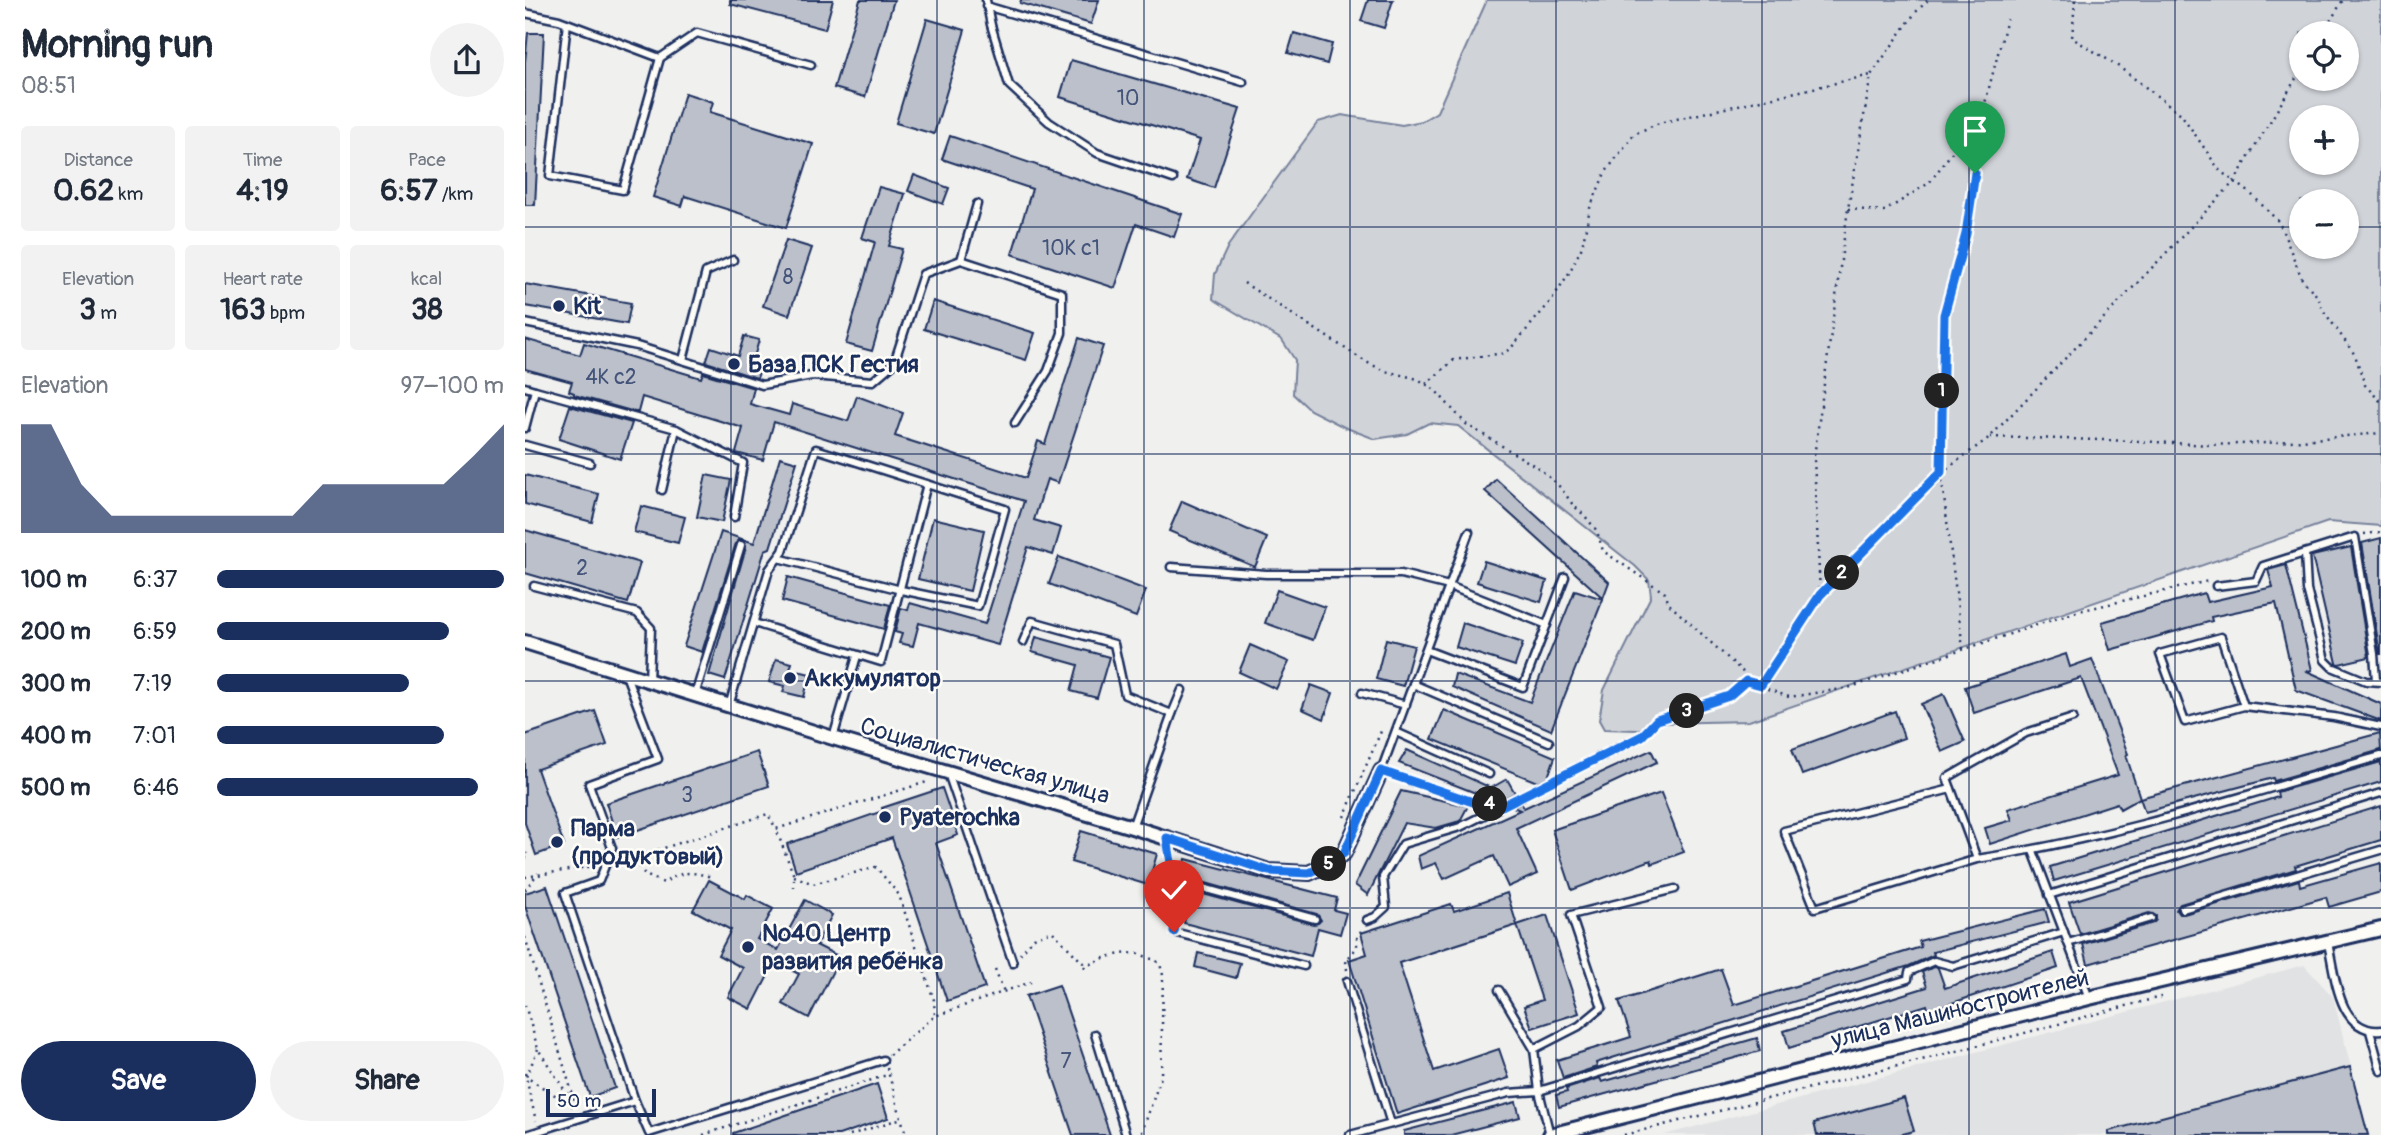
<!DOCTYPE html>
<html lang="en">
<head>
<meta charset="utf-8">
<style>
  body { margin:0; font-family:Pangolin,sans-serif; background:#f2f2f3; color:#1f2937; height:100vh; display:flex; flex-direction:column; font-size:26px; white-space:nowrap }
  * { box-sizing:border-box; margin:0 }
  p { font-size:23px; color:#747a83 }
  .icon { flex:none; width:38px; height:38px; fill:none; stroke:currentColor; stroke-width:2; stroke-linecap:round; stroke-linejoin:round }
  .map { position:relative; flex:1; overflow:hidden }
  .sheet { display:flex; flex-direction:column; background:#fff; width:525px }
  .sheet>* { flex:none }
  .fabs { position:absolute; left:1764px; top:21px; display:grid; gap:14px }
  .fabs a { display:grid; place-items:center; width:70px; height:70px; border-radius:50%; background:#fff; box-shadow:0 2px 5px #0004; font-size:35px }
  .scale { position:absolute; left:21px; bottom:18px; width:110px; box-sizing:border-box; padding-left:7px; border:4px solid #1b2f5e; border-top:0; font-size:19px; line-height:24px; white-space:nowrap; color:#1b2f5e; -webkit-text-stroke:5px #fdfcf7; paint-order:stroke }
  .pin { position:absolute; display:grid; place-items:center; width:60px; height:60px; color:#fff; margin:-72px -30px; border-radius:50% 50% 50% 0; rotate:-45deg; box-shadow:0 0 7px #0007 }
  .pin .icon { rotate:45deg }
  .km { position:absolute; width:35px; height:35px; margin:-18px; border-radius:50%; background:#222; color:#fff; font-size:19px; line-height:35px; text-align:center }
  .round { display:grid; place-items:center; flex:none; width:74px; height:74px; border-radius:37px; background:#f2f2f3 }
  .head { display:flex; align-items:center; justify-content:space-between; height:119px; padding:0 21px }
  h1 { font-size:38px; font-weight:800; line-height:52px }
  .metrics { display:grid; grid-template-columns:repeat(3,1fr); gap:10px; height:119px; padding:7px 21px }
  .metrics div { display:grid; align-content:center; border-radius:7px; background:#f2f2f3; text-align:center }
  .metrics b { font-size:30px; font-weight:800 }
  .metrics small { font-size:19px; font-weight:400 }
  .metrics p { font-size:19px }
  .chart { height:196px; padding:14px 21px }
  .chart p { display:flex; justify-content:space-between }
  .chart svg { width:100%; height:126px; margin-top:7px; fill:#1b2f5e; opacity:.7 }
  .action { display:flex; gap:14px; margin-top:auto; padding:14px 21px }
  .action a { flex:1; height:80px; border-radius:42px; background:#1b2f5e; color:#fff; font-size:28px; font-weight:800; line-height:80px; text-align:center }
  .action a+a { background:#f2f2f3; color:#1f2937 }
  ul { padding:0 21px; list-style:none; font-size:23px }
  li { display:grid; grid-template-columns:112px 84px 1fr; align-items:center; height:52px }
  li i { height:18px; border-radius:9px; background:#1b2f5e }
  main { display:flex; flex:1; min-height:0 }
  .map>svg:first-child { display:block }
</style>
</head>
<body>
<main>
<section class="sheet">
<div class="head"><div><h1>Morning run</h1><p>08:51</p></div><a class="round"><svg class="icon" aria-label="share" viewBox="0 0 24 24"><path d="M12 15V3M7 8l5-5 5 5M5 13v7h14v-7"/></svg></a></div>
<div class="metrics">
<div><p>Distance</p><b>0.62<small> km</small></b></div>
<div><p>Time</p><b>4:19</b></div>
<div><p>Pace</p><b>6:57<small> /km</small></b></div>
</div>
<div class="metrics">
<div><p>Elevation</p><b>3<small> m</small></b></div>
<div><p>Heart rate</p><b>163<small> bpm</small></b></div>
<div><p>kcal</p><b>38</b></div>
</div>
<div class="chart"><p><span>Elevation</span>97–100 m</p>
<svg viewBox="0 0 160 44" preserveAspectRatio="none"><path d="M0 44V6L10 6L20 27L30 38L40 38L50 38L60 38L70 38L80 38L90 38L100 27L110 27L120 27L130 27L140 27L150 17L160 6V44z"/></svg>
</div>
<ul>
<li><b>100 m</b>6:37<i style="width:100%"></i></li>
<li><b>200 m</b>6:59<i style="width:81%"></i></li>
<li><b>300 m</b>7:19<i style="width:67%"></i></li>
<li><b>400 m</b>7:01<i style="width:79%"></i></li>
<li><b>500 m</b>6:46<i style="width:91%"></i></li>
</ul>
<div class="action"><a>Save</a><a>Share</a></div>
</section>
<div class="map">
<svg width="1856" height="1135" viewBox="0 0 1856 1135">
  <rect width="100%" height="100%" fill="#f0f0ee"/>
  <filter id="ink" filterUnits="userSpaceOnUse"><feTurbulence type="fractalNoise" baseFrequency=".0143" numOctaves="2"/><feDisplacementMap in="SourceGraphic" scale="14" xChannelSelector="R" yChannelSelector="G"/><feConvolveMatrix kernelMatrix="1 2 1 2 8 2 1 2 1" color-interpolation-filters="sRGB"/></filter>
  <g filter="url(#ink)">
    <path fill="#e0e2e3" d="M1779 965 1808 997 1843 1135H1139Z"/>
    <path fill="#d0d3d8" stroke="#76819b" stroke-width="2" fill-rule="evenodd" d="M962 0H1856V526L1803 522 1224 721 1133 723 1112 730 1079 729 1074 720 1079 690 1126 596 1124 580 1110 566 933 426 904 423 882 434 850 439 819 427 785 410 768 394 770 360 757 340 688 299 690 274 703 246 793 122 817 115 877 125 897 121 912 112ZM1776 33H1822V79H1776ZM1776 117H1822V163H1776ZM1776 201H1822V247H1776Z"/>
    <g fill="#bbc0ca" stroke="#1b2f5e" stroke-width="2">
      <path d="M205 0H308L300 29 205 4Z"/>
      <path d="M335 0H369L340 97 309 88Z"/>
      <path d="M496 0H574L566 24 495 3Z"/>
      <path d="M843 0H868L859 28 836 21Z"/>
      <path d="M402 19 440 30 409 134 371 123Z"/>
      <path d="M3 33H19L10 205H0V62Z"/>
      <path d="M769 33 807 44 802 64 763 53Z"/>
      <path d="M546 60 715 109 689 188 662 179 675 140 535 97Z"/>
      <path d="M160 93 188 102 185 112 288 144 261 228 160 196 157 206 128 197Z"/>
      <path d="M425 136 657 214 649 237 611 224 590 288 487 254 507 189 417 159Z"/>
      <path d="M389 175 424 188 418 204 383 191Z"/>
      <path d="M354 187 380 194 364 246 377 249 347 351 321 344 350 242 337 238Z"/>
      <path d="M261 240 287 248 264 315 238 306Z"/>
      <path d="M0 284 106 303 102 324 0 306Z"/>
      <path d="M408 301 510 333 501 360 399 329Z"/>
      <path d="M219 336 234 340 228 361 237 364 232 378 181 362 186 347 213 356Z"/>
      <path d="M554 338 578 346 533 483 522 479 509 520 536 528 528 555 503 547 473 645 394 623 388 646 374 643 377 634 370 632 376 608 383 610 385 603 460 624 499 501 249 422 238 460 211 453 218 428 117 397 113 412H110L49 395V393L44 391 47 382 0 369V339L55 355 59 343 176 378 178 373 229 388 225 404 264 415 267 404 323 421 332 396 378 413 370 436 501 478 513 441 520 444Z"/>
      <path d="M45 406 107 423 95 459 34 439Z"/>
      <path d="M255 457 272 462 245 548 240 550 200 680 184 675 221 547 218 540H214L211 543 177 652 159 646 196 532 229 543Z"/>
      <path d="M0 475 74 494 67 522 0 504Z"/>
      <path d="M181 475 206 480 197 522 172 517Z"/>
      <path d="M971 479 1084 582 1078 598 960 491Z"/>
      <path d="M657 501 742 538 730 567 644 531Z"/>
      <path d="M116 506 160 517 153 543 109 532Z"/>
      <path d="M408 518 459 530 445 591 393 579Z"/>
      <path d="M0 530 115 563 103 603 0 573Z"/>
      <path d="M1856 538V654H1855L1837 543Z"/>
      <path d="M1826 547 1844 657 1814 664 1812 663 1787 556Z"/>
      <path d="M534 557 621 590 611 617 524 584Z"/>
      <path d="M959 561 1022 581 1016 602 952 582Z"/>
      <path d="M1761 565 1787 670 1782 671 1856 704V721L1771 690 1751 603 1686 617 1687 621 1585 650 1577 622 1679 593 1682 602 1748 587 1743 570Z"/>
      <path d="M263 577 365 605 359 629 257 601Z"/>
      <path d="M752 590 800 607 788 640 740 623Z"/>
      <path d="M1050 590 1078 599 1026 730 927 687 930 674 1005 702Z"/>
      <path d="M938 623 998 643 990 666 931 647Z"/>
      <path d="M511 637 584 657 572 698 546 691 553 665 507 652Z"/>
      <path d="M861 639 889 646 878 686 851 679Z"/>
      <path d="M725 645 764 662 751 689 714 672Z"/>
      <path d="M1541 654 1545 667 1567 659 1603 754 1601 755 1615 798 1595 809 1592 803 1465 844 1460 828 1487 820 1483 809 1593 775 1556 678 1449 713 1440 687Z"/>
      <path d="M251 659 267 663 265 669 285 674 279 697 258 692 260 686 244 682Z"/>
      <path d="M786 685 808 693 799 719 777 709Z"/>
      <path d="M1419 694 1440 742 1417 752 1396 704Z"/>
      <path d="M919 710 1030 757 1023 777 1012 782 907 739Z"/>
      <path d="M70 711 82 745 12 769 39 845 11 855 0 823V735Z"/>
      <path d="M1370 711 1379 738 1277 775 1267 749Z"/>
      <path d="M1855 733 1856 750 1749 781 1748 778 1620 812 1615 798Z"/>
      <path d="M882 750 966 788 982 779 990 793 976 800 966 799 874 763Z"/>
      <path d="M1126 750 1132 762 991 828 1012 874 983 887 969 856 919 879 911 863 896 869 893 856 995 810 988 807 996 803 999 808Z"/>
      <path d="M232 752 244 786 92 837 81 803Z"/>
      <path d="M1856 762V782L1529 881 1525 867 1753 797 1752 792Z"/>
      <path d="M417 788 433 835 411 843 460 988 422 1001 367 838 271 871 262 844 358 811 357 808Z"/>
      <path d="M876 791 943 806 935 821 911 828 879 823 843 895 830 885Z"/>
      <path d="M1136 793 1159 852 1127 864 1126 860 1047 890 1027 830Z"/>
      <path d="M1856 806V840L1770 866 1771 869 1655 904 1651 910 1654 914H1659L1774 880 1775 886 1856 863V892L1804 907 1801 897 1563 964 1558 944 1628 923 1631 920V916L1624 913 1555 934 1544 902Z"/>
      <path d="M556 831 632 854 623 885 546 862Z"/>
      <path d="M661 859 812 898 809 910 821 913 815 934 793 928 786 956 659 923 667 891 788 924 793 923 796 920 792 914 670 880V878L657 874Z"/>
      <path d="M184 880 220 899 222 895 248 909 232 939 253 950 280 900 307 915 291 945 315 957 284 1018 258 1004 274 974 250 962 226 1009 203 997 218 968 193 955 206 930 168 910Z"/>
      <path d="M22 886 90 1088 65 1097 0 906V893Z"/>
      <path d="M982 893 992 925 874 963 909 1071 974 1049 984 1078 872 1114 824 960 842 954 836 933 926 904 929 911Z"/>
      <path d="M1520 909 1524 922 1408 952 1409 955 1384 966 1071 1063 1072 1067 1038 1078 1032 1060 1106 1037 1094 1001 1196 969 1209 1005 1396 947 1394 941Z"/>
      <path d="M1022 915 1054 1013 1007 1028 999 1006 1017 1000 992 925Z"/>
      <path d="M1528 952 1533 968 1418 1006 1421 1016 1406 1020 1402 1005 1264 1048 1259 1031 1402 987 1397 972 1409 967 1413 968 1420 988Z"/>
      <path d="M673 953 715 963 711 978 670 967Z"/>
      <path d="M534 985 582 1126 585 1135H548L501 996Z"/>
      <path d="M1232 1038 1235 1051 1034 1107 1031 1095 1042 1092 1041 1089 1075 1078 1077 1082Z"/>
      <path d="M1825 1067 1843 1135H1584V1131Z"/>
      <path d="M352 1084 363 1118 314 1135H208V1133Z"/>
      <path d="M1379 1098 1389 1131 1374 1135H1292L1289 1123Z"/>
      <path d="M991 1102 995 1117 926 1135H879V1131Z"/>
    </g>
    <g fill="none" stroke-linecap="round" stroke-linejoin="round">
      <defs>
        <g id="service">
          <path d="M461 0 466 25 484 85 524 122 572 153 648 179"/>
          <path d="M461 6 718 82"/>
          <path d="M0 13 34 20 135 58 172 33 286 65"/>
          <path d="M42 23 25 176 98 190 135 58"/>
          <path d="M436 260 452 204"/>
          <path d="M0 323 112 346 237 385 287 376 348 381 369 363 398 274 436 260 537 293V333L523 371 490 423"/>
          <path d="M158 360 181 272 208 260"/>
          <path d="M0 387 10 390 0 428"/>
          <path d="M10 390 151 429 137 490"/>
          <path d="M151 429 218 463 209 517"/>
          <path d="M0 445 65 463"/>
          <path d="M944 532 856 771 948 802 977 806"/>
          <path d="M1780 553 1782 590 1800 660 1807 667 1841 681 1856 682"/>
          <path d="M646 567 741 574H876L924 586 1022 625"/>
          <path d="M9 586 112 613 126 628 124 681"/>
          <path d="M1691 586 1731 581 1738 566 1830 537 1849 654 1851 680"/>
          <path d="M229 623 356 662 402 484"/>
          <path d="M498 642 507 621 589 644 600 695 647 714 607 827"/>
          <path d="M901 650 998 687 1040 577"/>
          <path d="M101 675 133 759 64 784 87 848 74 881 40 893 110 1101"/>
          <path d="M888 684 1024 742"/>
          <path d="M837 693 881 705"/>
          <path d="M170 695 216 545"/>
          <path d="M204 706 244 570 258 551 291 449 480 509 453 606 376 590 253 558"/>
          <path d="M1719 706 1696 637 1635 654 1660 722 1719 706 1809 717 1856 727"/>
          <path d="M647 714 657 690"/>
          <path d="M1548 718 1501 733 1422 778 1452 859C1590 838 1723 794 1856 756"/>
          <path d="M871 732 964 774"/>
          <path d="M308 738 332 656"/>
          <path d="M423 773 488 963"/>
          <path d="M1426 789 1259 831 1290 908 1452 859"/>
          <path d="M643 840 648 875 656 882 649 932 779 966"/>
          <path d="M1508 851 1564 998"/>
          <path d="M656 882 790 919"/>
          <path d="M1524 895 1856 793"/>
          <path d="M1657 909 1856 850"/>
          <path d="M842 920 850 917 861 907 858 877 878 844 935 827 1117 736"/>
          <path d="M1543 943 1626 918"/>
          <path d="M1803 943C1810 974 1813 1034 1856 1030"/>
          <path d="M822 981 866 1124"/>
          <path d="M974 990 1009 1049 1014 1091 1025 1135"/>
          <path d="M1845 1031 1856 1071"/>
          <path d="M570 1034 601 1135"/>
          <path d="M1009 1049 1054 1026 1077 1007 1046 915 1150 889"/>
          <path d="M1 1135 110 1101 124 1133 358 1060"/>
          <path d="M825 1135 984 1093 1014 1091 1383 979 1384 972 1409 961 1428 966 1539 932"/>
        </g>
        <g id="minor">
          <path d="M0 642 308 738 607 827 744 871 784 873 805 863 819 853 856 771"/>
          <path d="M1025 1135 1564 998 1856 929"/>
        </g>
      </defs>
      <use href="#service" stroke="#1b2f5e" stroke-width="11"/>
      <use href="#minor" stroke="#1b2f5e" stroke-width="18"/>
      <g stroke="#1b2f5e" stroke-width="2.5" stroke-dasharray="2 5" stroke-linecap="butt">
        <path d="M1550 0 1547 38 1590 64 1656 114 1695 171 1724 192 1754 222 1777 279 1793 297 1798 310 1830 355 1840 385 1856 402"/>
        <path d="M1798 33 1818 0"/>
        <path d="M1323 209 1360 211 1404 183 1458 111 1482 19"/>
        <path d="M719 283 841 362 860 371 893 379 910 390 941 424 1015 469 1036 488 1048 505 1060 516 1072 531 1078 551 1140 593 1144 604 1217 671 1221 681"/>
        <path d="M901 384 929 360 979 353 986 348 1026 301 1044 273 1057 247 1065 208 1080 173 1109 134 1134 123 1346 75"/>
        <path d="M1465 437 1612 441 1685 445 1742 443 1856 433"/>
        <path d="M1839 534 1856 532"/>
        <path d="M1295 595 1289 457 1323 209 1346 75 1390 13 1403 0"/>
        <path d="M1438 649 1416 473 1419 315 1441 234 1458 111"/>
        <path d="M1236 685 1295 595 1416 473 1465 437 1709 182 1776 70"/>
        <path d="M1124 728 1132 720 1204 697 1221 681 1264 697 1323 688 1554 611 1683 581"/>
        <path d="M819 817 857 729H859"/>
        <path d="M0 858H3L1 853"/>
        <path d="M111 860 120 875 139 883C155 871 167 871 186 877"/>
        <path d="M93 863 243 814 251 829"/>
        <path d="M269 876 288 884 351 867 374 895 409 1000 410 1016"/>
        <path d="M0 877 69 866"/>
        <path d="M269 888V876L251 829 405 781"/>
        <path d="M0 890 13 873"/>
        <path d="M0 937 52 1109"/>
        <path d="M495 954 509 938 527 931 558 963V968C573 959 595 951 614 954 620 955 622 959 629 959L635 964 638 975 636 1077 616 1135"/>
        <path d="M470 969 479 992"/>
        <path d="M822 970 821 961 832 947V938L837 929"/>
        <path d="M0 1005 13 1049 50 1106"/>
        <path d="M13 1049 1 1077 49 1107"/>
        <path d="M364 1055 410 1016 506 982"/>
        <path d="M362 1068 381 1135"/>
        <path d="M0 1073 11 1121"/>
        <path d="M178 1135 365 1074"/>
        <path d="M325 1135 377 1118"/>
        <path d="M1099 1135 1432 1051 1639 996"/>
      </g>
      <use href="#service" stroke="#fdfcf7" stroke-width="6"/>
      <use href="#minor" stroke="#fdfcf7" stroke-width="12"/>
    </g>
  </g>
  <g fill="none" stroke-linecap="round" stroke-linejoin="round" filter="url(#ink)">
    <defs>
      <path id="route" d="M649 932 656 882 648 875 642 838 744 871 784 873 805 863 819 853 856 771 948 802 977 806 1117 736 1132 720 1204 696 1221 681 1236 685 1295 595 1416 472 1419 315 1441 234 1450 173"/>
    </defs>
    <use href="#route" stroke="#fff" stroke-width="14"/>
    <use href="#route" stroke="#1a73e8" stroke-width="9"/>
  </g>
  <path fill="none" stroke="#1b2f5e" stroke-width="2" stroke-opacity="0.55" d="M206 0V1135M412 0V1135M619 0V1135M825 0V1135M1031 0V1135M1237 0V1135M1444 0V1135M1650 0V1135M0 227H1776M1822 227H1856M0 454H1856M0 681H1856M0 908H1856"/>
  <g fill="#1b2f5e" stroke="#fdfcf7" stroke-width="2.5">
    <circle cx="34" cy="306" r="7"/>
    <circle cx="209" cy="364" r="7"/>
    <circle cx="265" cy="678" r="7"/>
    <circle cx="360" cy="817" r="7"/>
    <circle cx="32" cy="842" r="7"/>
    <circle cx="223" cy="947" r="7"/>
  </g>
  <g text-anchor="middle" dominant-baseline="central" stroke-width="5" stroke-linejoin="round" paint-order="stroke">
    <g font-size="21" fill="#435379">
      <text x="603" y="98">10</text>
      <text x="546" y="248">10К с1</text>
      <text x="263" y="277">8</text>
      <text x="86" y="377">4К с2</text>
      <text x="57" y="568">2</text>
      <text x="162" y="795">3</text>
      <text x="541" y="1061">7</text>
    </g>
    <g font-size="24" font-weight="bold" fill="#1b2f5e" stroke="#fdfcf7" text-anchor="start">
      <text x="48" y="306">Kit</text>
      <text x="223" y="364">База ПСК Гестия</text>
      <text x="279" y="678">Аккумулятор</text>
      <text x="374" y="817">Pyaterochka</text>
      <text x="46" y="828">Парма<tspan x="46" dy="28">(продуктовый)</tspan></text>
      <text x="237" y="933">№40 Центр<tspan x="237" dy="28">развития ребёнка</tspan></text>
    </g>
    <g font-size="24" fill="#1b2f5e" stroke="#fdfcf7">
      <text transform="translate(460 761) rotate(16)">Социалистическая улица</text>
      <text transform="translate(1435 1009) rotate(-14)">улица Машиностроителей</text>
    </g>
  </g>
</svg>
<div class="fabs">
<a><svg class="icon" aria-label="locate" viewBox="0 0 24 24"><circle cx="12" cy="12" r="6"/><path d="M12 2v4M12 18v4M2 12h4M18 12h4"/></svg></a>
<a>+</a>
<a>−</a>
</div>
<div class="scale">50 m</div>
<div class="pin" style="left:1450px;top:173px;background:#1e9e55"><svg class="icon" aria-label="arrive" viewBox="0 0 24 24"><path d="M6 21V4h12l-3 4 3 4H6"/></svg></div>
<div class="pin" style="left:649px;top:932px;background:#d93025"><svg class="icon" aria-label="check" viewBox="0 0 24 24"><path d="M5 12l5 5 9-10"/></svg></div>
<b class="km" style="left:1417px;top:391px">1</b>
<b class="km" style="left:1317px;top:573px">2</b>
<b class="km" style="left:1162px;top:711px">3</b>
<b class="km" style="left:965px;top:804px">4</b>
<b class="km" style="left:804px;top:864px">5</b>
</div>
</main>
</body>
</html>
